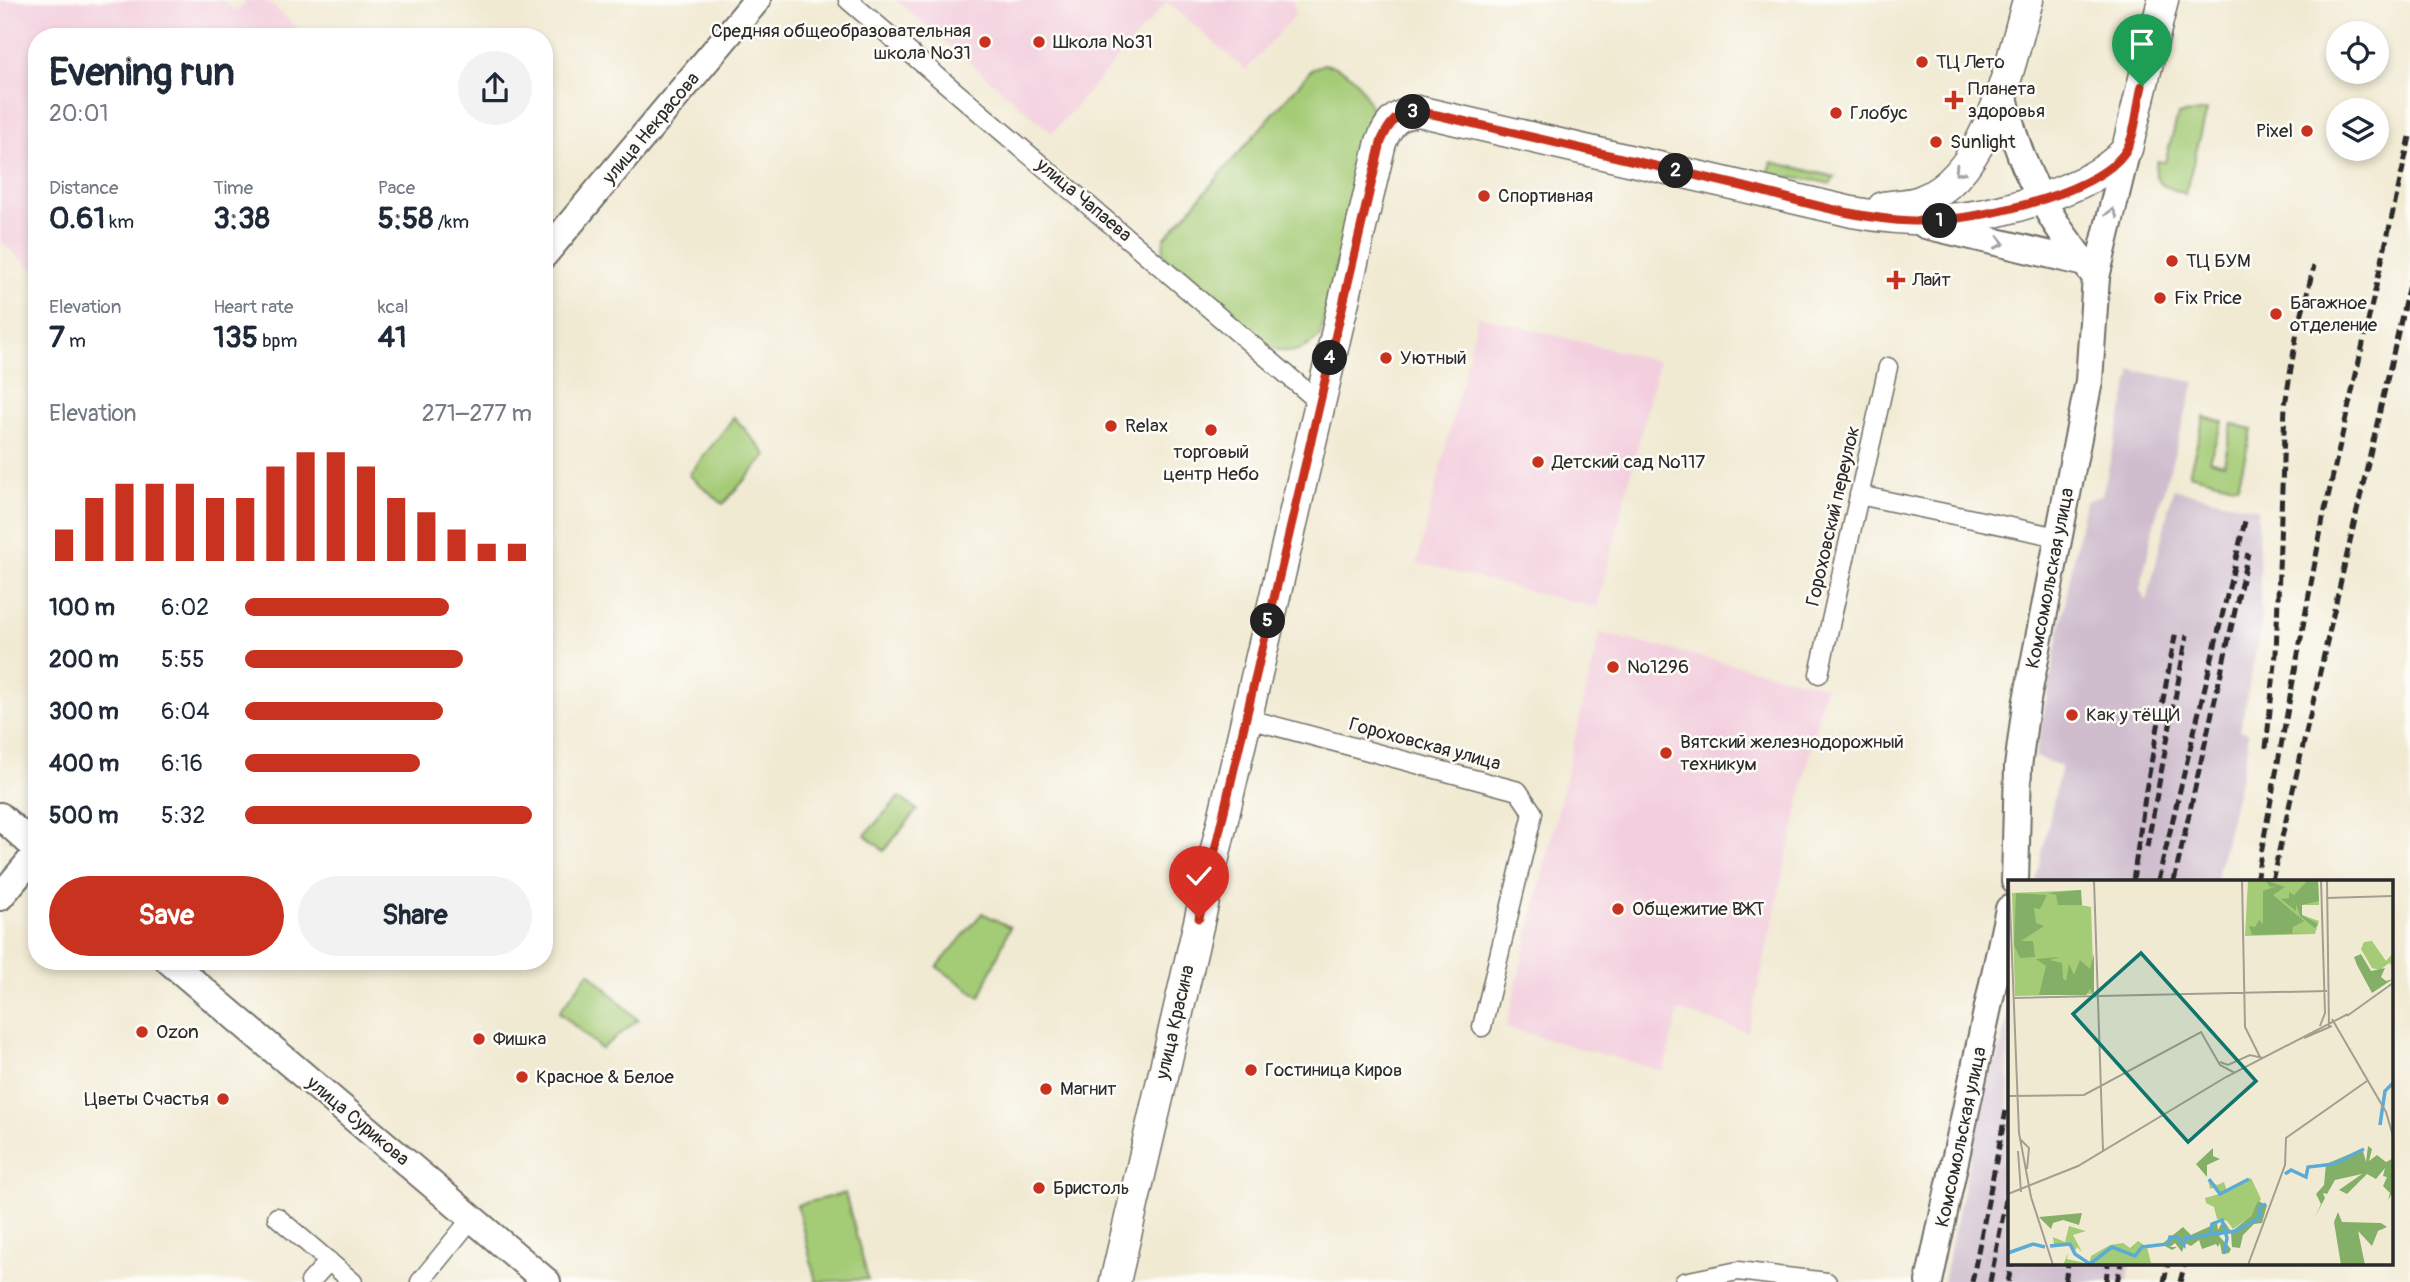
<!DOCTYPE html>
<html lang="en">
<head>
<meta charset="utf-8">
<style>
  body { margin:0; font-family:Pangolin,sans-serif; background:#f2f2f3; color:#1f2937; height:100vh; display:flex; flex-direction:column; font-size:26px; white-space:nowrap }
  * { box-sizing:border-box; margin:0 }
  p { font-size:23px; color:#747a83 }
  .icon { flex:none; width:38px; height:38px; fill:none; stroke:currentColor; stroke-width:2; stroke-linecap:round; stroke-linejoin:round }
  .map { position:relative; flex:1; overflow:hidden }
  .details { position:absolute; left:28px; top:28px; width:525px; height:942px; display:flex; flex-direction:column; background:#fff; border-radius:28px; box-shadow:0 4px 10px #0003 }
  .details>* { flex:none }
  .controls { position:absolute; left:2326px; top:21px; display:grid; gap:14px }
  .controls a { display:grid; place-items:center; width:63px; height:63px; border-radius:50%; background:#fff; box-shadow:0 4px 10px #0003; font-size:35px }
  .pin { position:absolute; display:grid; place-items:center; width:60px; height:60px; color:#fff; margin:-72px -30px; border-radius:50% 50% 50% 0; rotate:-45deg; box-shadow:0 0 7px #0007 }
  .pin .icon { rotate:45deg }
  .km { position:absolute; width:35px; height:35px; margin:-18px; border-radius:50%; background:#222; color:#fff; font-size:19px; line-height:35px; text-align:center }
  .round { display:grid; place-items:center; flex:none; width:74px; height:74px; border-radius:37px; background:#f2f2f3 }
  .summary { display:flex; align-items:center; justify-content:space-between; height:119px; padding:0 21px }
  h1 { font-size:38px; font-weight:700; line-height:52px }
  .figures { display:grid; grid-template-columns:repeat(3,1fr); gap:10px; height:119px; padding:7px 21px }
  .figures div { display:grid; align-content:center }
  .figures b { font-size:30px; font-weight:700 }
  .figures small { font-size:19px; font-weight:400 }
  .figures p { font-size:19px }
  .chart { height:196px; padding:14px 21px }
  .chart p { display:flex; justify-content:space-between }
  .chart svg { width:100%; height:126px; margin-top:7px; stroke:#c8321e; stroke-width:6 }
  .cta { display:flex; gap:14px; margin-top:auto; padding:14px 21px }
  .cta a { flex:1; height:80px; border-radius:42px; background:#c8321e; color:#fff; font-size:28px; font-weight:700; line-height:80px; text-align:center }
  .cta a+a { background:#f2f2f3; color:#1f2937 }
  ul { padding:0 21px; list-style:none; font-size:23px }
  li { display:grid; grid-template-columns:112px 84px 1fr; align-items:center; height:52px }
  li i { height:18px; border-radius:9px; background:#c8321e }
  .map>svg:first-child { display:block }
</style>
</head>
<body>
<div class="map">
<svg width="2410" height="1282" viewBox="0 0 2410 1282">
  <rect width="100%" height="100%" fill="#fdfcf7"/>
  <filter id="ink" filterUnits="userSpaceOnUse"><feTurbulence type="fractalNoise" baseFrequency=".0143" numOctaves="2"/><feDisplacementMap in="SourceGraphic" scale="14" xChannelSelector="R" yChannelSelector="G"/><feConvolveMatrix kernelMatrix="1 2 1 2 8 2 1 2 1" color-interpolation-filters="sRGB"/></filter>
  <filter id="wash" filterUnits="userSpaceOnUse"><feTurbulence type="fractalNoise" baseFrequency=".00686" numOctaves="4" result="noise"/><feDisplacementMap in="SourceGraphic" scale="28" xChannelSelector="R" yChannelSelector="G"/><feGaussianBlur stdDeviation="1.57" result="paint"/><feColorMatrix in="noise" values="0 0 0 0 0 0 0 0 0 0 0 0 0 0 0 0 0 1.4 0 .05"/><feComposite in="paint" operator="in"/></filter>
  <g filter="url(#wash)">
    <rect width="100%" height="100%" fill="#f1ead3"/>
    <g fill="#f3cfde">
      <path d="M0 0H222L237 12 246 0H266L309 37H37V272L0 241Z"/>
      <path d="M896 0H1292L1296 14 1246 70 1167 2 1052 133Z"/>
      <path d="M1478 316 1659 361 1597 608 1417 563Z"/>
      <path d="M1600 633 1825 686 1748 1032 1679 1011 1663 1071 1506 1028Z"/>
    </g>
    <g fill="#cfbdce">
      <path d="M2132 370 2195 382 2155 520 2140 590 2147 602 2173 489 2258 509 2261 627 2240 730 2248 732V746L2216 881H2036L2061 766 2035 757 2085 501 2102 495Z"/>
      <path d="M2009 1007V1263H2131L2127 1282H1943L1990 1065 1998 1060Z"/>
    </g>
    <g fill="#a4cb76" stroke="#687b50" stroke-width="2">
      <path d="M1324 64C1352 68 1364 87 1372 112L1320 337C1303 351 1291 356 1270 347L1168 261 1163 252 1164 239 1312 69Z"/>
      <path d="M2207 111 2185 194C2164 185 2151 187 2157 161L2165 162 2178 115Z"/>
      <path d="M1772 162 1835 177 1830 184C1808 178 1790 179 1768 174Z"/>
      <path d="M734 417 767 455 723 504 689 475Z"/>
      <path d="M2204 417 2223 422 2209 460 2224 464 2232 424 2252 429 2238 486 2189 474Z"/>
      <path d="M899 797 917 810 884 851 865 835Z"/>
      <path d="M982 913 1010 927 980 997 937 967Z"/>
      <path d="M589 972 638 1020 601 1049 559 1012Z"/>
      <path d="M845 1193 868 1279 816 1282 797 1205Z"/>
    </g>
  </g>
  <g filter="url(#ink)">
    <g fill="none" stroke-linecap="round" stroke-linejoin="round">
      <defs>
        <g id="street">
          <path d="M848 0 1319 402"/>
          <path d="M1859 495 2058 537"/>
          <path d="M1819 674 1888 367"/>
          <path d="M1245 718 1518 791 1533 813 1482 1027"/>
          <path d="M277 1217 353 1282"/>
          <path d="M310 1282 329 1261"/>
          <path d="M420 1282 472 1218"/>
          <path d="M1684 1282 1738 1271 1827 1282"/>
        </g>
        <g id="secondary">
          <path d="M2003 91C2016 163 2049 222 2096 277"/>
          <path d="M1925 225 2085 263"/>
          <path d="M544 255 757 0"/>
          <path d="M0 816 37 849"/>
          <path d="M2015 881 2018 767 2026 705 2089 381 2096 277 2127 149"/>
          <path d="M0 897 37 853"/>
          <path d="M169 961 547 1282"/>
          <path d="M1929 1282 2009 909"/>
        </g>
        <g id="primary">
          <path d="M1883 207C1895 205 1909 205 1920 201 1988 177 2011 61 2028 0"/>
          <path d="M1115 1282 1381 142C1390 121 1396 115 1418 111L1852 212C1929 226 1985 221 2059 192 2084 182 2109 171 2127 149L2163 0"/>
        </g>
      </defs>
      <use href="#street" stroke="#706e66" stroke-width="21"/>
      <use href="#secondary" stroke="#706e66" stroke-width="30"/>
      <use href="#primary" stroke="#706e66" stroke-width="33"/>
      <use href="#street" stroke="#fff" stroke-width="18"/>
      <use href="#secondary" stroke="#fff" stroke-width="26"/>
      <use href="#primary" stroke="#fff" stroke-width="30"/>
      <g stroke="#2b2b2b" stroke-width="5" stroke-dasharray="10 5" stroke-linecap="butt">
        <path d="M2266 748 2276 654 2285 405 2297 332 2314 266"/>
        <path d="M2147 847 2187 635"/>
        <path d="M2133 881 2146 790 2176 631"/>
        <path d="M2158 881 2246 517"/>
        <path d="M2174 881 2248 553"/>
        <path d="M2256 881 2323 519 2410 137"/>
        <path d="M2272 881 2410 280"/>
        <path d="M1972 1282 2006 1111"/>
        <path d="M1990 1282 2009 1184"/>
        <path d="M2008 1282 2012 1263"/>
        <path d="M2065 1282 2068 1263"/>
        <path d="M2106 1282 2108 1263"/>
        <path d="M2117 1282 2121 1263"/>
        <path d="M2164 1282 2168 1263"/>
        <path d="M2180 1282 2185 1263"/>
      </g>
    </g>
    <defs><path id="oneway-chevron" d="M-2-3.5L2.5 0L-2 3.5" fill="none" stroke-width="1.6" stroke-linecap="round" stroke-linejoin="round" transform="scale(1.75)"/></defs>
    <g stroke="#a0a0a0">
      <use href="#oneway-chevron" transform="translate(1959 171) rotate(133)"/>
      <use href="#oneway-chevron" transform="translate(2112 213) rotate(-77)"/>
      <use href="#oneway-chevron" transform="translate(2000 243) rotate(14)"/>
    </g>
  </g>
  <g fill="none" stroke-linecap="round" stroke-linejoin="round" filter="url(#ink)">
    <defs>
      <path id="route" d="M1199 918 1381 142C1394 111 1406 109 1437 115 1537 139 1637 162 1737 185 1794 199 1854 219 1913 221 1965 223 2094 197 2125 152 2136 136 2137 105 2142 86"/>
    </defs>
    <use href="#route" stroke="#fff" stroke-width="14"/>
    <use href="#route" stroke="#c8321e" stroke-width="9"/>
  </g>
  <g fill="#c8321e" stroke="#fdfcf7" stroke-width="2.5">
    <circle cx="985" cy="42" r="7"/>
    <circle cx="1039" cy="42" r="7"/>
    <circle cx="1922" cy="62" r="7"/>
    <path d="M1950.5 89.5h7v7h7v7h-7v7h-7v-7h-7v-7h7z"/>
    <circle cx="1836" cy="113" r="7"/>
    <circle cx="2307" cy="131" r="7"/>
    <circle cx="1936" cy="142" r="7"/>
    <circle cx="1484" cy="196" r="7"/>
    <circle cx="2172" cy="261" r="7"/>
    <path d="M1892.5 269.5h7v7h7v7h-7v7h-7v-7h-7v-7h7z"/>
    <circle cx="2160" cy="298" r="7"/>
    <circle cx="2276" cy="314" r="7"/>
    <circle cx="1386" cy="358" r="7"/>
    <circle cx="1111" cy="426" r="7"/>
    <circle cx="1211" cy="430" r="7"/>
    <circle cx="1538" cy="462" r="7"/>
    <circle cx="1613" cy="667" r="7"/>
    <circle cx="2072" cy="715" r="7"/>
    <circle cx="1666" cy="753" r="7"/>
    <circle cx="1618" cy="909" r="7"/>
    <circle cx="142" cy="1032" r="7"/>
    <circle cx="479" cy="1039" r="7"/>
    <circle cx="1251" cy="1070" r="7"/>
    <circle cx="522" cy="1077" r="7"/>
    <circle cx="1046" cy="1089" r="7"/>
    <circle cx="223" cy="1099" r="7"/>
    <circle cx="1039" cy="1188" r="7"/>
  </g>
  <g text-anchor="middle" dominant-baseline="central" stroke-width="5" stroke-linejoin="round" paint-order="stroke">
    <g font-size="19" fill="#2b2b2b" stroke="#fdfcf7" text-anchor="start">
      <text x="971" y="31" text-anchor="end">Средняя общеобразовательная<tspan x="971" dy="22">школа №31</tspan></text>
      <text x="1053" y="42">Школа №31</text>
      <text x="1936" y="62">ТЦ Лето</text>
      <text x="1968" y="89">Планета<tspan x="1968" dy="22">здоровья</tspan></text>
      <text x="1850" y="113">Глобус</text>
      <text x="2293" y="131" text-anchor="end">Pixel</text>
      <text x="1950" y="142">Sunlight</text>
      <text x="1498" y="196">Спортивная</text>
      <text x="2186" y="261">ТЦ БУМ</text>
      <text x="1912" y="280">Лайт</text>
      <text x="2174" y="298">Fix Price</text>
      <text x="2290" y="303">Багажное<tspan x="2290" dy="22">отделение</tspan></text>
      <text x="1400" y="358">Уютный</text>
      <text x="1125" y="426">Relax</text>
      <text x="1211" y="452" text-anchor="middle">торговый<tspan x="1211" dy="22">центр Небо</tspan></text>
      <text x="1552" y="462">Детский сад №117</text>
      <text x="1627" y="667">№1296</text>
      <text x="2086" y="715">Как у тёЩИ</text>
      <text x="1680" y="742">Вятский железнодорожный<tspan x="1680" dy="22">техникум</tspan></text>
      <text x="1632" y="909">Общежитие ВЖТ</text>
      <text x="156" y="1032">Ozon</text>
      <text x="493" y="1039">Фишка</text>
      <text x="1265" y="1070">Гостиница Киров</text>
      <text x="536" y="1077">Красное &amp; Белое</text>
      <text x="1060" y="1089">Магнит</text>
      <text x="209" y="1099" text-anchor="end">Цветы Счастья</text>
      <text x="1053" y="1188">Бристоль</text>
    </g>
    <g font-size="19" fill="#2b2b2b" stroke="#fdfcf7">
      <text transform="translate(651 128) rotate(-50)">улица Некрасова</text>
      <text transform="translate(1084 200) rotate(40)">улица Чапаева</text>
      <text transform="translate(1833 516) rotate(-77)">Гороховский переулок</text>
      <text transform="translate(2050 578) rotate(-79)">Комсомольская улица</text>
      <text transform="translate(1425 744) rotate(15)">Гороховская улица</text>
      <text transform="translate(1175 1022) rotate(-77)">улица Красина</text>
      <text transform="translate(358 1121) rotate(40)">улица Сурикова</text>
      <text transform="translate(1961 1137) rotate(-78)">Комсомольская улица</text>
    </g>
  </g>
  <g transform="translate(2008 880)">
    <rect width="385" height="385" fill="#f1ead3"/>
    <path d="M240 0H310L311 25H294V35L311 41 307 54 237 56ZM73 10V25L83 27 86 114 7 116 4 13ZM364 61 378 81 385 73V86L381 83 372 90 364 88 353 69 356 62ZM243 298 253 319 242 337 225 349 219 341 209 339 206 327 198 323 197 318 211 314 208 307 202 309 200 300 209 305 216 302 219 311ZM61 346 78 351 65 355 74 372 69 367 66 373 63 366 46 364 45 357 57 362ZM130 361 139 367 143 383 55 385 60 373 59 379 81 384 83 376 102 365 115 363 122 368Z" fill="#a4cb76"/>
    <path d="M257 0 277 7 265 15 296 41 285 47 284 54 299 53 244 55 241 46 247 47 251 40 255 44V11L269 6 262 7ZM300 0H310L311 21 294 25V35L310 44 307 48 292 36 288 24V31L273 19 281 18V12L286 15ZM73 10 74 25H50L48 15 40 13ZM8 13 39 15 32 29 26 28 28 43 36 46 13 61H25L27 77 12 78 6 65ZM86 74V115L82 109 78 115H31L38 86 28 79 52 77 42 80 54 83 55 98 58 101 61 84 66 95 72 80 82 89ZM353 74 363 91 377 88 373 97 378 101 385 99 364 113 349 85 346 77ZM360 266 364 269 361 281 369 275 378 282 384 279 385 312 380 320 382 313 375 306 379 297 375 296 377 288 368 299 359 294 339 314 331 310 354 294 327 300 319 314 315 313 317 318 307 337 313 324 308 314 316 305 318 284 349 271H355L358 282ZM205 268V276L212 279 199 285V297L188 284ZM250 321 259 325 254 343 246 344 235 355 232 368 224 367 223 352 243 336ZM330 332 334 342 373 343 379 347 370 351 364 366 350 351 357 385H333L326 342ZM74 333 71 345 55 340 45 343 43 349 31 337ZM216 341 222 350 211 356 223 369 221 373 214 374 212 363 210 367 208 364 194 369 191 360 183 366 177 363 174 372 167 363 162 367H169L164 370 155 365 140 368 154 364 175 347 183 355 209 343 210 350 213 344 217 347Z" fill="#83af67"/>
    <path fill="none" stroke="#5babd6" stroke-width="3.5" d="M372 245 377 211 385 203M277 294 283 290 298 297 300 287 326 284 356 269M201 299 212 314 241 299M202 354 204 344 214 340 219 358 216 374M42 366 62 364 67 374 82 384 104 367 127 376 134 367 160 364 162 357H169L176 365 177 358 228 351 251 338 252 327 258 324M0 373 25 364 37 367"/>
    <path fill="none" stroke="#a29e90" stroke-width="2" d="M1 0 11 253 23 317 45 385M86 0 95 271M234 0 237 147 252 177M319 0 321 148M318 18 385 16M6 118 319 111M339 136 385 103M324 139 378 232 385 256M312 146 317 133 313 0M296 158 324 146M212 182 220 185 242 175 255 178M0 216 76 215 193 152 212 185 227 193M12 259 21 268 19 289M10 271 13 312M0 314 70 286 218 197 340 134M240 385 277 285 278 258 359 201"/>
    <path fill="#0f766e" fill-opacity="0.15" stroke="#0f766e" stroke-width="3.5" d="M133 73 248 201 180 262 65 134Z"/>
    <rect width="385" height="385" fill="none" stroke="#2b2b2b" stroke-width="3.5"/>
  </g>
</svg>
<div class="controls">
<a><svg class="icon" aria-label="locate" viewBox="0 0 24 24"><circle cx="12" cy="12" r="6"/><path d="M12 2v4M12 18v4M2 12h4M18 12h4"/></svg></a>
<a><svg class="icon" aria-label="layers" viewBox="0 0 24 24"><path d="M12 4l9 5-9 5-9-5zM3 14l9 5 9-5"/></svg></a>
</div>
<div class="pin" style="left:2142px;top:86px;background:#1e9e55"><svg class="icon" aria-label="arrive" viewBox="0 0 24 24"><path d="M6 21V4h12l-3 4 3 4H6"/></svg></div>
<div class="pin" style="left:1199px;top:918px;background:#d93025"><svg class="icon" aria-label="check" viewBox="0 0 24 24"><path d="M5 12l5 5 9-10"/></svg></div>
<b class="km" style="left:1940px;top:221px">1</b>
<b class="km" style="left:1676px;top:171px">2</b>
<b class="km" style="left:1413px;top:112px">3</b>
<b class="km" style="left:1330px;top:358px">4</b>
<b class="km" style="left:1268px;top:621px">5</b>
<section class="details">
<div class="summary"><div><h1>Evening run</h1><p>20:01</p></div><a class="round"><svg class="icon" aria-label="share" viewBox="0 0 24 24"><path d="M12 15V3M7 8l5-5 5 5M5 13v7h14v-7"/></svg></a></div>
<div class="figures">
<div><p>Distance</p><b>0.61<small> km</small></b></div>
<div><p>Time</p><b>3:38</b></div>
<div><p>Pace</p><b>5:58<small> /km</small></b></div>
</div>
<div class="figures">
<div><p>Elevation</p><b>7<small> m</small></b></div>
<div><p>Heart rate</p><b>135<small> bpm</small></b></div>
<div><p>kcal</p><b>41</b></div>
</div>
<div class="chart"><p><span>Elevation</span>271–277 m</p>
<svg viewBox="0 0 160 44" preserveAspectRatio="none"><path d="M5 44V33M15 44V22M25 44V17M35 44V17M45 44V17M55 44V22M65 44V22M75 44V11M85 44V6M95 44V6M105 44V11M115 44V22M125 44V27M135 44V33M145 44V38M155 44V38"/></svg>
</div>
<ul>
<li><b>100 m</b>6:02<i style="width:71%"></i></li>
<li><b>200 m</b>5:55<i style="width:76%"></i></li>
<li><b>300 m</b>6:04<i style="width:69%"></i></li>
<li><b>400 m</b>6:16<i style="width:61%"></i></li>
<li><b>500 m</b>5:32<i style="width:100%"></i></li>
</ul>
<div class="cta"><a>Save</a><a>Share</a></div>
</section>
</div>
</body>
</html>
